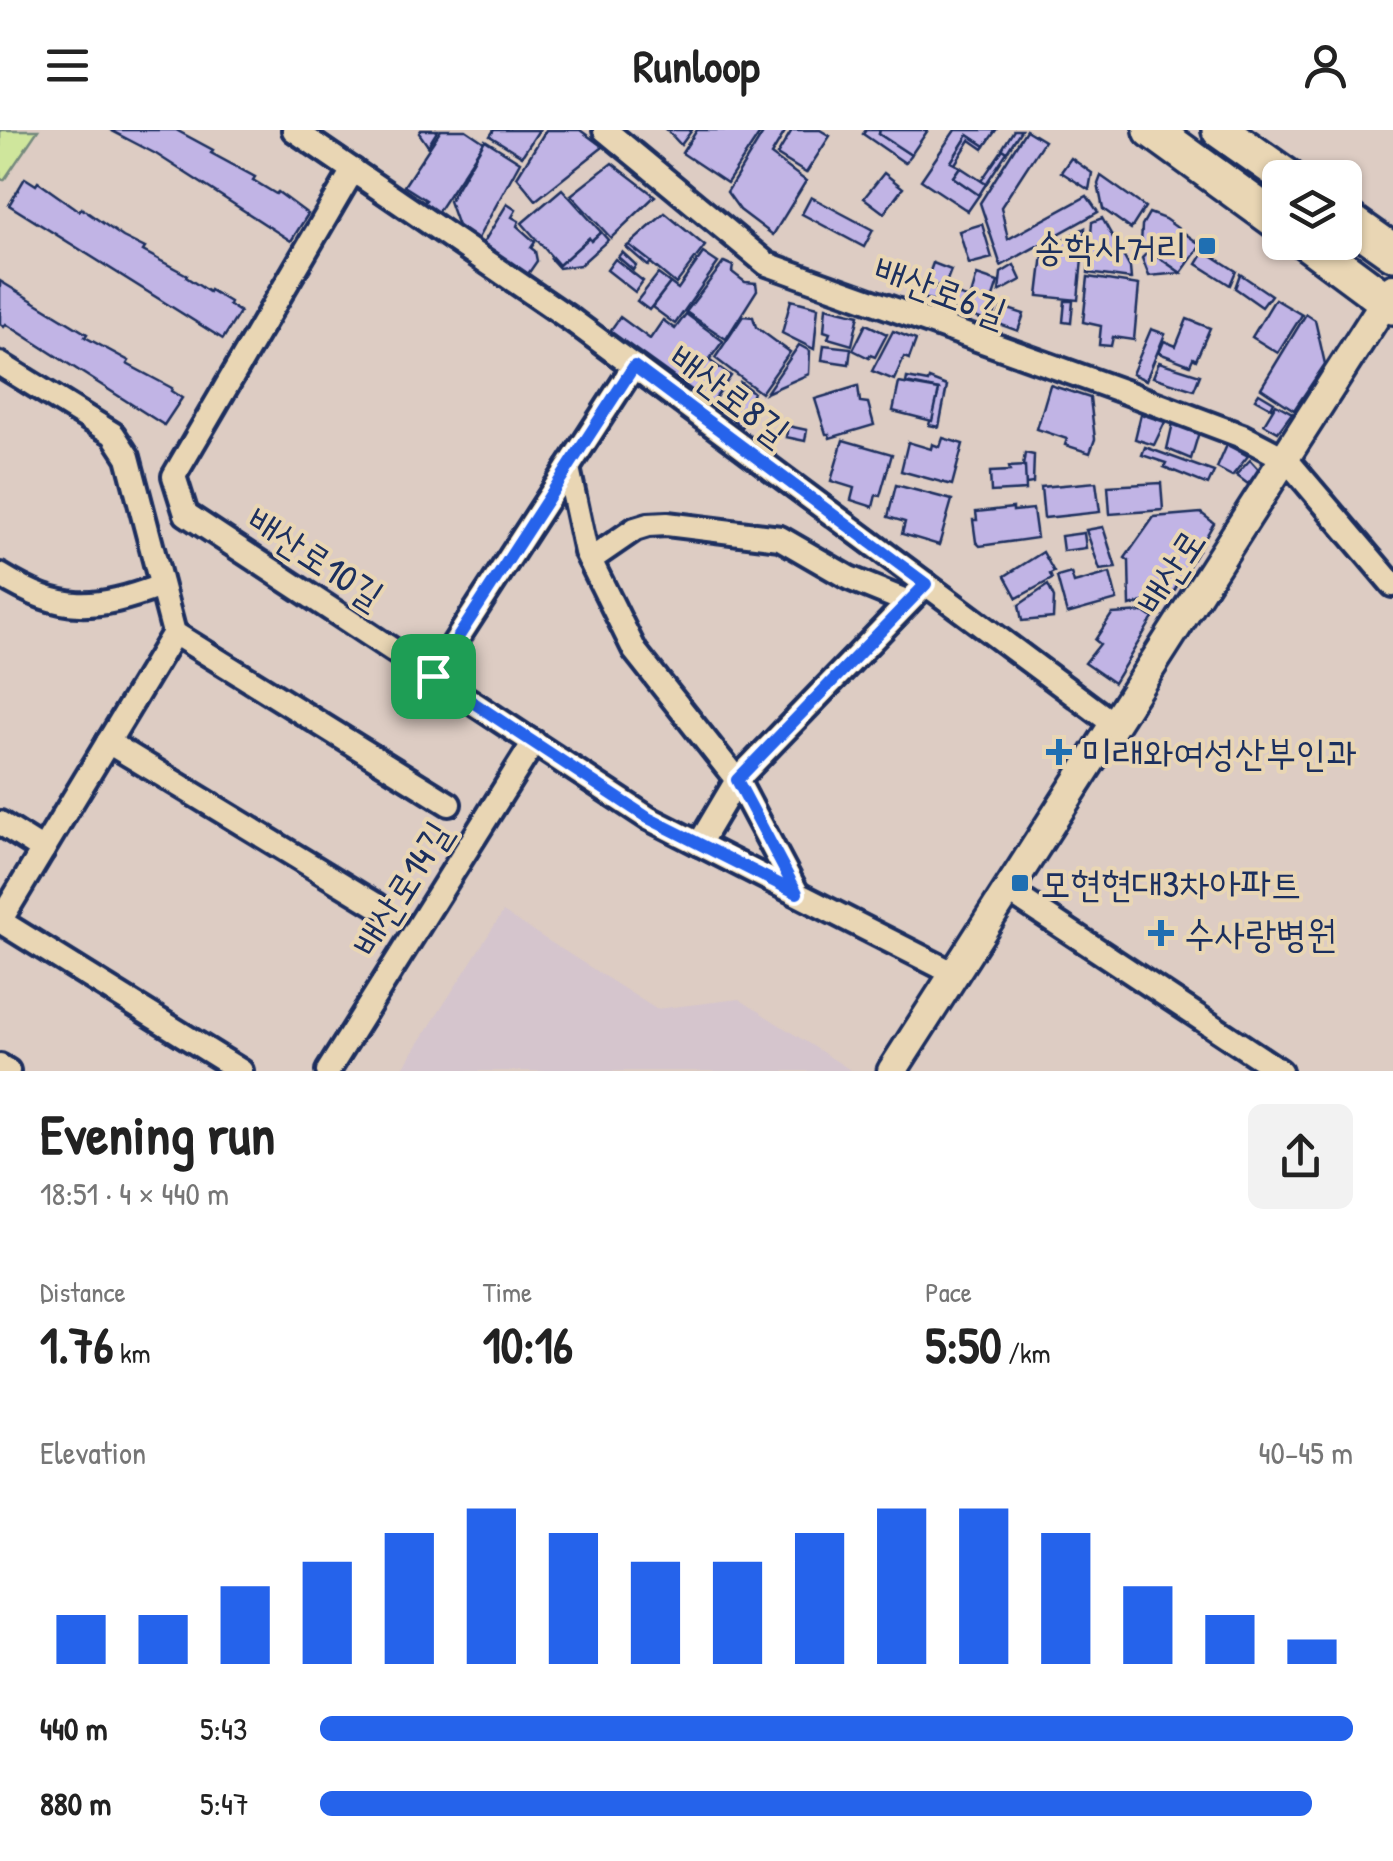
<!DOCTYPE html>
<html lang="en">
<head>
<meta charset="utf-8">
<style>
  body { margin:0; font-family:"Patrick Hand","Poor Story",sans-serif; background:#f2f2f2; color:#222; height:100vh; display:flex; flex-direction:column; font-size:38px; white-space:nowrap }
  * { box-sizing:border-box; margin:0 }
  p { font-size:32px; color:#767676 }
  .icon { flex:none; width:55px; height:55px; fill:none; stroke:currentColor; stroke-width:2; stroke-linecap:round; stroke-linejoin:round }
  .map { position:relative; height:941px; overflow:hidden }
  .drawer { display:flex; flex-direction:column; background:#fff; flex:1 }
  .drawer>* { flex:none }
  .tools { position:absolute; left:1262px; top:30px; display:grid; gap:20px }
  .tools a { display:grid; place-items:center; width:100px; height:100px; border-radius:15px; background:#fff; box-shadow:0 2px 8px #0004; font-size:50px }
  .pin { position:absolute; display:grid; place-items:center; width:85px; height:85px; color:#fff; margin:-42px; border-radius:20px; box-shadow:0 5px 15px #0006 }
  .round { display:grid; place-items:center; flex:none; width:105px; height:105px; border-radius:15px; background:#f2f2f2 }
  .overview { display:flex; align-items:center; justify-content:space-between; height:170px; padding:0 40px }
  h1 { font-size:55px; font-weight:700; line-height:75px }
  .stats { display:grid; grid-template-columns:repeat(3,1fr); gap:15px; height:170px; padding:10px 40px }
  .stats div { display:grid; align-content:center }
  .stats b { font-size:50px; font-weight:700 }
  .stats small { font-size:28px; font-weight:400 }
  .stats p { font-size:28px }
  .chart { height:280px; padding:20px 40px }
  .chart p { display:flex; justify-content:space-between }
  .chart svg { width:100%; height:180px; margin-top:10px; stroke:#2563eb; stroke-width:6 }
  ul { padding:0 40px; list-style:none; font-size:32px }
  li { display:grid; grid-template-columns:160px 120px 1fr; align-items:center; height:75px }
  li i { height:25px; border-radius:12px; background:#2563eb }
  header { display:flex; justify-content:space-between; align-items:center; height:130px; padding:0 40px; background:#fff; font-size:45px; font-weight:700 }
  .map>svg:first-child { display:block }
</style>
</head>
<body>
<header><svg class="icon" aria-label="menu" viewBox="0 0 24 24"><path d="M4 6h16M4 12h16M4 18h16"/></svg>Runloop<svg class="icon" aria-label="person" viewBox="0 0 24 24"><circle cx="12" cy="8" r="4"/><path d="M4 21q1-7 8-7t8 7"/></svg></header>
<div class="map">
<svg width="1393" height="941" viewBox="0 0 1393 941">
  <rect width="100%" height="100%" fill="#ddccc3"/>
  <filter id="ink" filterUnits="userSpaceOnUse"><feTurbulence type="fractalNoise" baseFrequency=".01" numOctaves="2"/><feDisplacementMap in="SourceGraphic" scale="20" xChannelSelector="R" yChannelSelector="G"/><feConvolveMatrix kernelMatrix="1 2 1 2 8 2 1 2 1" color-interpolation-filters="sRGB"/></filter>
  <g filter="url(#ink)">
    <path fill="#d5c5cd" d="M503 782 656 879 739 869 852 941H401Z"/>
    <path fill="#cfe69c" stroke="#758a7d" stroke-width="2.5" d="M0 0H38L4 50 0 49Z"/>
    <g fill="#c1b4e5" stroke="#1b2f5e" stroke-width="2.5">
      <path d="M110 0H176L213 20 211 23 255 47 253 50 276 64 278 62 308 84 291 111 156 24Z"/>
      <path d="M421 0H438L428 16 419 3Z"/>
      <path d="M441 0H466L484 12 437 83 423 73 426 70 404 56Z"/>
      <path d="M494 0H539L522 26 490 6Z"/>
      <path d="M546 0H580L603 17 536 70 517 47Z"/>
      <path d="M667 0H692L681 15Z"/>
      <path d="M697 0H762L727 53 682 23Z"/>
      <path d="M765 0H786L771 25 806 51 773 105 740 80 727 62Z"/>
      <path d="M792 0H820L830 6 806 43 777 25Z"/>
      <path d="M866 0H880L879 4 911 25 905 33 863 4Z"/>
      <path d="M880 0H928L911 25 879 4Z"/>
      <path d="M955 0H996L985 16 968 5 951 32 960 37 953 47 979 65 968 81 921 50Z"/>
      <path d="M1014 0H1021L1007 22 1002 19Z"/>
      <path d="M1026 0 1044 11 1001 77 1008 109 1087 66 1098 82 1001 136 980 73Z"/>
      <path d="M968 5 985 16 983 19 970 10 955 34 951 32Z"/>
      <path d="M485 10 520 32 477 110 459 99 449 71Z"/>
      <path d="M1003 19 1007 22 986 54 981 51Z"/>
      <path d="M1071 28 1092 43 1089 60 1061 42Z"/>
      <path d="M612 33 655 66 611 108 571 65Z"/>
      <path d="M960 37 986 54 979 65 953 47Z"/>
      <path d="M884 43 903 58 884 83 864 68Z"/>
      <path d="M1101 46 1145 77 1131 99 1103 79 1098 54Z"/>
      <path d="M25 48 36 55 38 52 79 81 81 78 123 107 145 118 143 121 187 145 186 147 209 162 210 160 230 172 229 175 240 182 223 209 9 75Z"/>
      <path d="M562 59 601 102 591 111 589 108 559 135 522 93Z"/>
      <path d="M811 67 873 100 864 117 802 84Z"/>
      <path d="M507 74 516 80 512 87 519 91 517 96 535 112 531 118 535 121 537 131 528 144 482 115Z"/>
      <path d="M665 83 705 116 676 154 629 115Z"/>
      <path d="M1149 83 1165 89 1201 115 1181 143 1141 115 1142 95Z"/>
      <path d="M1102 88 1130 138 1131 149 1088 143 1092 92Z"/>
      <path d="M982 94 992 128 969 134 959 101Z"/>
      <path d="M1085 98 1078 170 1038 166 1043 124H1054L1056 113Z"/>
      <path d="M601 102 608 110 580 135 559 138 550 128 559 135 589 108 591 111Z"/>
      <path d="M629 115 651 132 648 136 626 117Z"/>
      <path d="M1149 121 1181 143 1149 146 1142 128Z"/>
      <path d="M1205 121 1236 141 1230 155 1197 134Z"/>
      <path d="M622 122 636 135 633 140 618 127Z"/>
      <path d="M703 123 718 133 675 194 652 177 670 153 678 159Z"/>
      <path d="M615 129 643 151 635 162 607 140Z"/>
      <path d="M724 132 733 136 732 142 745 152 756 153 757 160 726 209 686 182Z"/>
      <path d="M933 133 951 140 944 158 926 152Z"/>
      <path d="M1014 135 1021 150 999 162 1001 143Z"/>
      <path d="M658 144 670 153 649 180 637 171Z"/>
      <path d="M1240 144 1271 165 1262 177 1235 158Z"/>
      <path d="M977 145 998 152 990 176 996 179 992 193 942 176 947 162 970 169Z"/>
      <path d="M1088 147 1139 155 1134 210 1113 207 1111 216 1099 215 1101 196 1083 192Z"/>
      <path d="M0 151 87 204 85 207 129 231 127 234 172 258 171 261 182 268 164 295 6 194 4 197 0 194Z"/>
      <path d="M926 155 939 159 935 171 922 168Z"/>
      <path d="M1275 169 1302 185 1278 223 1252 207Z"/>
      <path d="M791 170 818 177 814 219 782 203Z"/>
      <path d="M1065 171H1073L1071 193 1063 192Z"/>
      <path d="M826 177 859 185 852 215 828 208 830 203 824 201Z"/>
      <path d="M1002 177 1024 184 1018 201 996 193Z"/>
      <path d="M686 184 723 211 709 230 731 246 711 274 610 201 620 187 650 209 663 190 675 199Z"/>
      <path d="M1306 184 1315 190 1325 234 1294 280 1261 258Z"/>
      <path d="M743 186 753 187 756 197 790 222 761 263 715 228Z"/>
      <path d="M1187 189 1210 198 1196 230 1193 228 1190 235 1159 223 1164 211 1176 216Z"/>
      <path d="M866 194 887 204 875 227 870 225 869 228 853 220Z"/>
      <path d="M1151 199 1165 204 1146 250 1132 244Z"/>
      <path d="M893 201 916 210 909 229 904 227 894 250 872 241Z"/>
      <path d="M799 215 810 221 809 244 766 263Z"/>
      <path d="M824 215 851 218 849 234 822 230Z"/>
      <path d="M1159 232 1200 245 1194 260 1153 247Z"/>
      <path d="M907 248 928 252 929 249 947 256 939 297 929 295 939 260 906 253Z"/>
      <path d="M740 252 753 262 742 298 728 285Z"/>
      <path d="M899 253 939 260 932 291 893 281Z"/>
      <path d="M1050 255 1090 268 1095 309 1090 323 1065 315 1067 309 1037 299Z"/>
      <path d="M858 256 860 272 868 273 874 295 830 308 829 304H826L815 269Z"/>
      <path d="M1259 263 1274 272 1271 278 1255 269Z"/>
      <path d="M1276 274 1292 283 1278 302 1264 294Z"/>
      <path d="M1141 284 1165 292 1154 315 1135 309Z"/>
      <path d="M1173 293 1199 302 1191 329 1167 319Z"/>
      <path d="M788 296 807 300 805 311 786 307Z"/>
      <path d="M943 308 963 314 952 355 901 341 908 312 931 319 932 314 940 317Z"/>
      <path d="M843 310 892 324 880 366 876 365 873 377 851 370 854 358 831 351Z"/>
      <path d="M1227 315 1248 326 1232 346 1217 338Z"/>
      <path d="M1145 317 1214 342 1208 355 1164 337 1166 333 1142 325Z"/>
      <path d="M1025 323 1034 325 1033 353 1026 354 1023 336Z"/>
      <path d="M1250 330 1259 340 1248 354 1236 345Z"/>
      <path d="M1025 336 1026 360 991 362 990 342 1010 341 1009 337Z"/>
      <path d="M1096 352 1100 382 1044 388 1041 357Z"/>
      <path d="M1161 353 1163 380 1110 384 1108 356Z"/>
      <path d="M896 355 952 370 939 415 902 404 905 392 888 387Z"/>
      <path d="M1013 378V381L1033 379 1037 408 980 416 976 412 973 390H977L976 382Z"/>
      <path d="M1201 383 1214 393 1173 463 1130 476 1129 431 1125 428 1154 387Z"/>
      <path d="M1103 397 1116 438 1100 440 1086 400Z"/>
      <path d="M1084 403 1086 418 1063 421 1061 406Z"/>
      <path d="M1043 422 1054 442 1050 444 1052 449 1017 468 1005 446Z"/>
      <path d="M1071 443 1074 453 1110 443 1117 470 1067 484 1057 447Z"/>
      <path d="M1048 455 1054 468 1053 488 1022 491 1019 475Z"/>
      <path d="M1144 482 1153 488 1114 553 1085 533 1100 514 1095 510 1112 484Z"/>
    </g>
    <g fill="none" stroke-linecap="round" stroke-linejoin="round">
      <defs>
        <g id="minor">
          <path d="M294 0 573 191 1115 595"/>
          <path d="M605 0 767 134 1125 262 1242 306 1286 329 1393 455"/>
          <path d="M353 40 174 346 186 384 648 688 955 844"/>
          <path d="M0 234 113 304 128 327 174 503 449 674"/>
          <path d="M568 338 586 422 635 521 737 650 797 763"/>
          <path d="M590 430 635 399 648 395 667 394 780 408 849 448 908 472"/>
          <path d="M0 445C63 484 95 480 161 456"/>
          <path d="M174 503 0 791 241 941"/>
          <path d="M433 546 634 236"/>
          <path d="M108 612 376 775"/>
          <path d="M0 693 43 720"/>
          <path d="M699 714 737 650 926 454"/>
          <path d="M1010 762 1280 941"/>
          <path d="M0 936 8 941"/>
          <path d="M328 941 534 612"/>
        </g>
        <path id="tertiary" d="M892 941 1393 159"/>
        <g id="primary">
          <path d="M1152 0 1280 93"/>
          <path d="M1220 0 1288 48"/>
          <path d="M1345 88 1393 122"/>
          <path d="M1307 112 1393 176"/>
        </g>
      </defs>
      <use href="#minor" stroke="#1b2f5e" stroke-width="30"/>
      <use href="#tertiary" stroke="#1b2f5e" stroke-width="35"/>
      <use href="#primary" stroke="#1b2f5e" stroke-width="42"/>
      <use href="#minor" stroke="#e9d6b4" stroke-width="22"/>
      <use href="#tertiary" stroke="#e9d6b4" stroke-width="28"/>
      <use href="#primary" stroke="#e9d6b4" stroke-width="35"/>
    </g>
  </g>
  <g fill="none" stroke-linecap="round" stroke-linejoin="round" filter="url(#ink)">
    <defs>
      <path id="route" d="M634 236 926 454 737 650 797 763 648 688 433 546Z"/>
    </defs>
    <use href="#route" stroke="#fff" stroke-width="20"/>
    <use href="#route" stroke="#2563eb" stroke-width="12"/>
  </g>
  <g fill="#1f6fb2" stroke="#e9d6b4" stroke-width="4">
    <rect x="1197" y="106" width="20" height="20" rx="5"/>
    <path d="M1054 607h10v10h10v10h-10v10h-10v-10h-10v-10h10z"/>
    <rect x="1010" y="743" width="20" height="20" rx="5"/>
    <path d="M1156 788h10v10h10v10h-10v10h-10v-10h-10v-10h10z"/>
  </g>
  <g text-anchor="middle" dominant-baseline="central" stroke-width="8" stroke-linejoin="round" paint-order="stroke">
    <g font-size="38" fill="#1b2f5e" stroke="#e9d6b4" text-anchor="start">
      <text x="1187" y="116" text-anchor="end">송학사거리</text>
      <text x="1082" y="622">미래와여성산부인과</text>
      <text x="1040" y="753">모현현대3차아파트</text>
      <text x="1184" y="803">수사랑병원</text>
    </g>
    <g font-size="38" fill="#1b2f5e" stroke="#e9d6b4">
      <text transform="translate(941 160) rotate(20)">배산로6길</text>
      <text transform="translate(730 264) rotate(37)">배산로8길</text>
      <text transform="translate(316 427) rotate(33)">배산로10길</text>
      <text transform="translate(1170 441) rotate(-57)">배산로</text>
      <text transform="translate(401 758) rotate(-58)">배산로14길</text>
    </g>
  </g>
</svg>
<div class="tools">
<a><svg class="icon" aria-label="layers" viewBox="0 0 24 24"><path d="M12 4l9 5-9 5-9-5zM3 14l9 5 9-5"/></svg></a>
</div>
<div class="pin" style="left:433px;top:546px;background:#1e9e55"><svg class="icon" aria-label="arrive" viewBox="0 0 24 24"><path d="M6 21V4h12l-3 4 3 4H6"/></svg></div>
</div>
<section class="drawer">
<div class="overview"><div><h1>Evening run</h1><p>18:51 · 4 × 440 m</p></div><a class="round"><svg class="icon" aria-label="share" viewBox="0 0 24 24"><path d="M12 15V3M7 8l5-5 5 5M5 13v7h14v-7"/></svg></a></div>
<div class="stats">
<div><p>Distance</p><b>1.76<small> km</small></b></div>
<div><p>Time</p><b>10:16</b></div>
<div><p>Pace</p><b>5:50<small> /km</small></b></div>
</div>
<div class="chart"><p><span>Elevation</span>40–45 m</p>
<svg viewBox="0 0 160 44" preserveAspectRatio="none"><path d="M5 44V32M15 44V32M25 44V25M35 44V19M45 44V12M55 44V6M65 44V12M75 44V19M85 44V19M95 44V12M105 44V6M115 44V6M125 44V12M135 44V25M145 44V32M155 44V38"/></svg>
</div>
<ul>
<li><b>440 m</b>5:43<i style="width:100%"></i></li>
<li><b>880 m</b>5:47<i style="width:96%"></i></li>
</ul>
</section>
</body>
</html>
